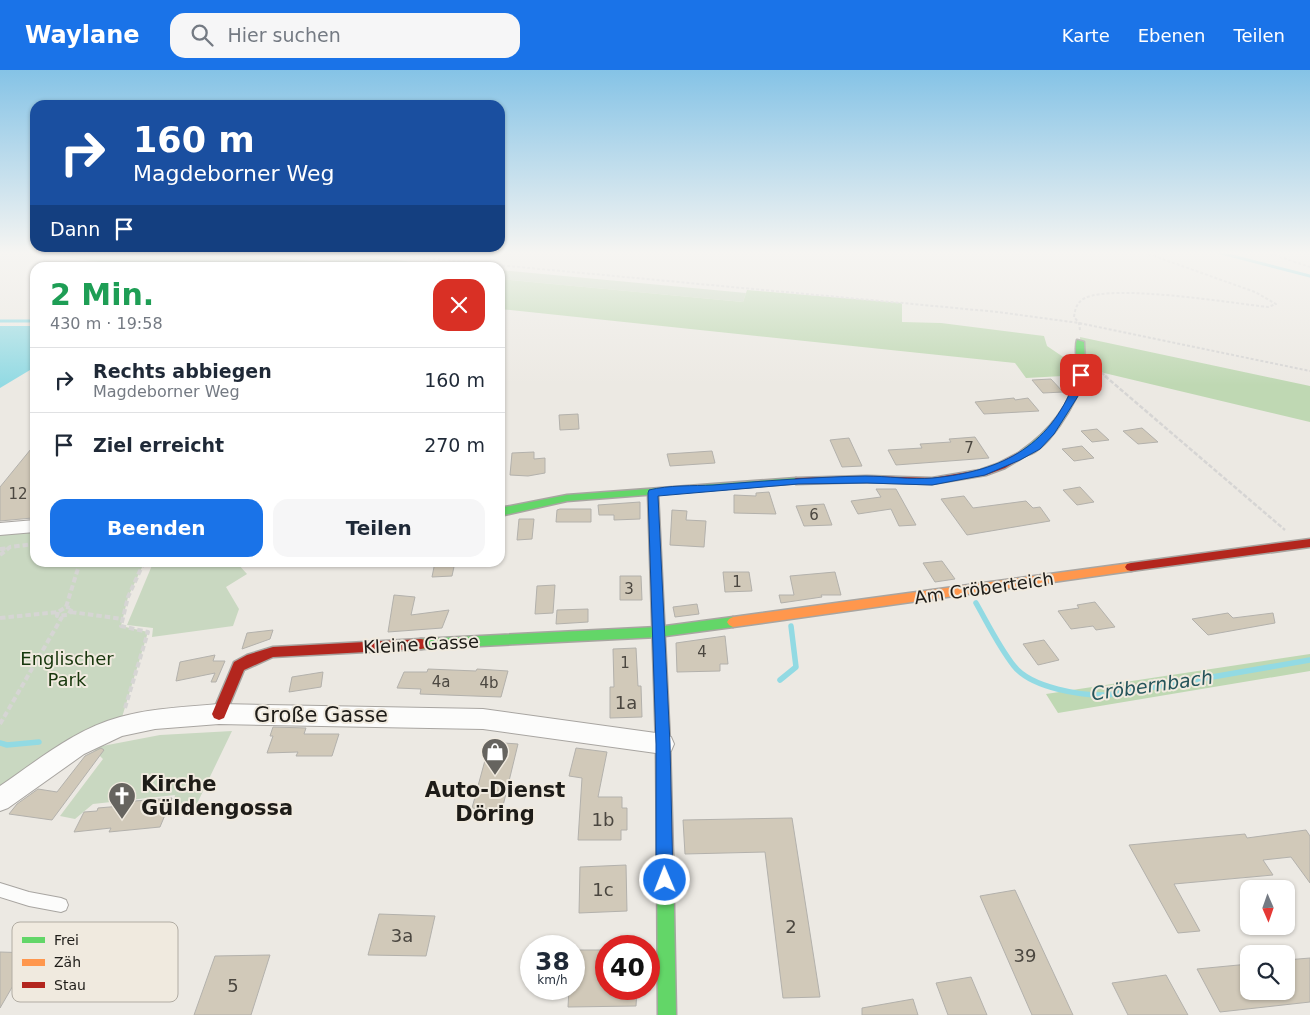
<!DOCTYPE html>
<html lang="de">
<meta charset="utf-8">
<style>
:root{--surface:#fff;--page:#f6f6f7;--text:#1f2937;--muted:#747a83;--line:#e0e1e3;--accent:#1a73e8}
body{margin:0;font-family:"DejaVu Sans",sans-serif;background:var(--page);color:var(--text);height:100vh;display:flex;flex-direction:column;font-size:19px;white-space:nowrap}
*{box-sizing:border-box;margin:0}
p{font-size:16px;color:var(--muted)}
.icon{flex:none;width:28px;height:28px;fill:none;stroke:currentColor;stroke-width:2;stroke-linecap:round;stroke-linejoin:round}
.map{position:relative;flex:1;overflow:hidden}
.panel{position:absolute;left:30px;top:192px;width:475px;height:305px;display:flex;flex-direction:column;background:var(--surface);border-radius:15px;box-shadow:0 1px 4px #0004}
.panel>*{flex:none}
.hud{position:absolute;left:30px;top:30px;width:475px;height:152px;border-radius:15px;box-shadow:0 1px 4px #0004;background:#1a4fa0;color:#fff;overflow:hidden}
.needle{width:32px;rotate:178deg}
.buttons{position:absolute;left:1240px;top:810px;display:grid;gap:10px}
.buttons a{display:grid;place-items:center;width:55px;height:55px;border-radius:10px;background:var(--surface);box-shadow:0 1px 4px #0004;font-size:25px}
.speed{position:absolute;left:520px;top:865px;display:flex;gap:10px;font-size:25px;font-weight:700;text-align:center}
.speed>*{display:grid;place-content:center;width:65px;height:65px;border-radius:50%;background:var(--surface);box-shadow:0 1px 4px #0004;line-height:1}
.speed small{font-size:12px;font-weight:400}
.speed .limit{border:8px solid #d22;background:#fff;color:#111}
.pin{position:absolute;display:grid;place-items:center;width:42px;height:42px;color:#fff;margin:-21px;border-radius:10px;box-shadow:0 2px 8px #0006}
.me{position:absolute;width:55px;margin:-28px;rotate:359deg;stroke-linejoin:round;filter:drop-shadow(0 0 4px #0008)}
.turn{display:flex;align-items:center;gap:18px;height:105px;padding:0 20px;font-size:22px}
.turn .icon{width:65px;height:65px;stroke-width:2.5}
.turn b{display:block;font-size:35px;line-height:42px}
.then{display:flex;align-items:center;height:48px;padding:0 20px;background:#0003;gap:10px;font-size:19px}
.round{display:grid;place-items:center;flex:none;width:52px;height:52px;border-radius:15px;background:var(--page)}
.head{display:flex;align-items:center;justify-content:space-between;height:85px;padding:0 20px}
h1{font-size:30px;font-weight:700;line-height:38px;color:#1e9e55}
.primary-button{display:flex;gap:10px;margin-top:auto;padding:10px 20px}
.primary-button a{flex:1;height:58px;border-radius:15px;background:var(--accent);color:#fff;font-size:20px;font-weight:700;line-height:58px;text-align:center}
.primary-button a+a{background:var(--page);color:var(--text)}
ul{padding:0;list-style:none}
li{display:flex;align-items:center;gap:15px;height:65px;padding:0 20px;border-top:1px solid var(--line)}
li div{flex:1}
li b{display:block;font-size:19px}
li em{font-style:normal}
header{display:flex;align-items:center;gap:30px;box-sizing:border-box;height:70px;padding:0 25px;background:var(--accent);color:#fff}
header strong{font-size:24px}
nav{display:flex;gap:28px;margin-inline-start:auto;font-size:18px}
.search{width:350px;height:45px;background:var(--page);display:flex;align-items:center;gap:12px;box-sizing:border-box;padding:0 18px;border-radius:15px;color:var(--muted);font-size:19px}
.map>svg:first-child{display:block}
.green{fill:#c9d8c1}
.forest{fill:#bfd8b3}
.water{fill:#92dae3}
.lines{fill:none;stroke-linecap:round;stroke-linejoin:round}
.stream-far1{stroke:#92dae3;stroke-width:3}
.stream{stroke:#92dae3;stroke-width:5.5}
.building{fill:#d1c9b9;stroke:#b3b1ac}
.lane-casing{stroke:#a8a5a1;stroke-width:2}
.street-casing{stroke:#a8a5a1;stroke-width:2}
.fast-casing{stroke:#a8a5a1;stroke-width:3}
.slow-casing{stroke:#a8a5a1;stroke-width:3}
.jam-casing{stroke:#a8a5a1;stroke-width:3}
.path-far2{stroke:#d6d5d4;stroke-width:2;stroke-dasharray:3 2;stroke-linecap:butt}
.path-far1{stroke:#d6d5d4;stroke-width:2.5;stroke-dasharray:4.5 2;stroke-linecap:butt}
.path{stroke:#d6d5d4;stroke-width:4;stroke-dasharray:5.5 3;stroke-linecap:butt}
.lane{fill:#fcfcfb;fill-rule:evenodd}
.street{fill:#fcfcfb;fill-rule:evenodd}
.fast{fill:#63d668;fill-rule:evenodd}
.slow{fill:#ff974d;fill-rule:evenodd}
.jam{fill:#b3261e;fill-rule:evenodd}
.route{fill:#1a73e8;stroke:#114b97}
.labels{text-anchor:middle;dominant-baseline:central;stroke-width:4;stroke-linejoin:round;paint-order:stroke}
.number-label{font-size:15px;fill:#4b4740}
.street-label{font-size:18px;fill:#1e1c18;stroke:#f0eadf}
.park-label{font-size:18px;fill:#18370d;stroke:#f0eadf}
.near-number-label{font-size:18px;fill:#4b4740}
.water-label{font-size:19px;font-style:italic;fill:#25545a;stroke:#f0eadf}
.near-street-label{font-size:21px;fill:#1e1c18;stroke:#f0eadf}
.near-poi-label{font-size:21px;font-weight:bold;fill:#1e1c18;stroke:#f0eadf;text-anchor:start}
.key{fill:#f0eadf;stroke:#b1aca3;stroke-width:1}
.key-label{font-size:14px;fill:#1e1c18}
</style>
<header>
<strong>Waylane</strong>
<div class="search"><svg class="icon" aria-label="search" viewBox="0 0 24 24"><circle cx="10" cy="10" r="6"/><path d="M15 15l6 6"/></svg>Hier suchen</div>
<nav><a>Karte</a><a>Ebenen</a><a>Teilen</a></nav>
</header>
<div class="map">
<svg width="1310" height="945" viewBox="0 0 1310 945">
<rect width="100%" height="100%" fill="#ece9e3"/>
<path class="green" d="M500,200L746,223L743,232L500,209Z
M35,456V492L144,493L128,527L121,556L148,562L119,657L0,730V459Z
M153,493H237L247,504L226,517L239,539L233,556L152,567L153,558L127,555Z
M232,661L193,742L171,745L175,725L93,734L75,749L60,746L103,689L92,678L160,665Z"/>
<path class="forest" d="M35,182H217L313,191L376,188L463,197L137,198Z
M500,209L743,232L747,220L902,233V252L941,253L1044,266L1047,276L1081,299V305L1026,308L1015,293L500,239Z
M1080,267L1310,316V352L1100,302L1081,284Z
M1310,584V601L1058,643L1046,624Z"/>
<path class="water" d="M0,256H35V297L0,318Z"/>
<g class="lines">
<path class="stream-far1" d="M1217,182L1310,206
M0,251H35"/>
<path class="stream" d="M976,533C988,554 999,577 1014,596C1031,618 1082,626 1108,625L1310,590
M780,610L796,597L791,556
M0,673L7,675L39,672"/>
</g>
<path class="building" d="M1051,309L1063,322L1043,323L1032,310Z
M1014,328L1015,330L1028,328L1039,341L984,344L975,332Z
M578,344L579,359L560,360L559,345Z
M1142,358L1158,372L1138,374L1123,361Z
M1097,359L1109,370L1092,372L1081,361Z
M975,367L989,388L896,395L888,380L922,378L920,374L951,372L949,369Z
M849,368L862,396L842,397L830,370Z
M35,374V443L32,448L0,451V417Z
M1082,376L1094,388L1074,391L1062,379Z
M712,381L715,393L670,396L667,384Z
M534,382V389L545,388V403L528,406L510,405L512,383Z
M1080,417L1094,432L1077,435L1063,420Z
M876,419H896L916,455L899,456L891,439L858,444L851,431L881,427Z
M769,422L776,444L734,443V425L756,426V423Z
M964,426L973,438L1026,431L1033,438L1040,437L1050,451L967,465L941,429Z
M640,432V449L614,450V445H599L598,435Z
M824,434L832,455L804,456L796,436Z
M560,439H591V452H556L557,440Z
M672,440L687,441L686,450L706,451L704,477L670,475Z
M519,449H534L532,469L517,470Z
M942,491L955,509L935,512L923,493Z
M435,492H455L452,506L432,507Z
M723,502H749L752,521L725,522Z
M835,502L841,525H821L822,527L781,533L779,525H794L790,506Z
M620,506H641L642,530H620Z
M555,515L553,543L535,544L537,516Z
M394,525L415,527L411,545L449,540L442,558L388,562Z
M1095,532L1115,557L1096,560L1093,556L1071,559L1058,541L1079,538L1077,535Z
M697,534L699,544L675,547L673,537Z
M588,539V552L556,554L557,540Z
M1228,543L1233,548L1273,543L1275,553L1208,565L1192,549Z
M273,560L270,569L242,579L247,563Z
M725,566L728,594H720V601L677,602L676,573Z
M1044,570L1059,590L1038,595L1023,574Z
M636,578L638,616H641L642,647L610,648V617H614L613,579Z
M215,585L213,591H225L216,612H211L215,603L176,611L180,592Z
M428,599L476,601L477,599L508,601L501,627L420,624L421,619L397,618L404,602H427Z
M323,602L321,617L289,622L292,607Z
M273,657L306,658L304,664H339L332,686H296L298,682L267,683L273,666H270Z
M490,672L518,674L502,740L472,738Z
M101,678L104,680L52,750L9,744L17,734L38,719L57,722L85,686Z
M576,678L607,682L598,727H622V738H627V760H621V770H578L582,708L569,706Z
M172,728L160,757L109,762L111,758L74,762L84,742L97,741L98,738L121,736L122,732Z
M792,748L820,927L783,928L765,782L685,784L683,750Z
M1306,760L1310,766V813L1291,787L1263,790L1273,805L1174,814L1200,861L1178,863L1129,775L1245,764L1247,768Z
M626,795L627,841L579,843L580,797Z
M1015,820L1073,945H1032L980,826Z
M379,844L435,846L426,886L368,885Z
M574,880H606V919H637L636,936L568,937L569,919H574Z
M0,882L32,883L0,938Z
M270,885L251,945H194L215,886Z
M1310,888V932L1220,942L1197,899L1249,894V921H1286V890Z
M1166,905L1188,945H1128L1112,913Z
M971,907L987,945H948L936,913Z
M913,929L918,945H862V938Z"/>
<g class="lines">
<defs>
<path id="lane" d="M0,813L29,822L61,828L66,830L68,835L66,840L61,842L29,836L0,827Z"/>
<path id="street" d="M35,450V462L0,465V453Z
M219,634L483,639L663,664L671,667L674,674L671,681L663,684L483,659L219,654L155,659L122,666L84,684L8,738L0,741V716C37,691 75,659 120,647C152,638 186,637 219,634Z"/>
<path id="fast" d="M1077,270L1084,272C1084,284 1087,296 1084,307C1080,327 1044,390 1021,385L1019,383L1021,381C1047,363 1073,334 1077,301C1078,291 1074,279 1077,270Z
M796,408L801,411L800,413L567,431L500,446V438L567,425Z
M733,547L737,549L739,552L737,555L733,557L658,567L421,579L416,578L415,574L416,570L421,569L658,557Z
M665,778L671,780L673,786L676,945H658L657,786L659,780Z"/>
<path id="slow" d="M653,420L658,423L670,674L673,786L671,792L665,794L659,792L657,786L656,674L648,423Z
M1131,493L1135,494L1137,497L1135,500L1131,501L733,557L729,555L727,552L729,549L733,547Z"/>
<path id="jam" d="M1024,380L1029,383L1027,385L1005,398L986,405L932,414L867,412L796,414L791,411L796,408L867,406L932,408L980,400L997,394Z
M1310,469V477L1131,501L1127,500L1125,497L1127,494L1131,493Z
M421,569L426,570L427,574L426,578L421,579L273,587L244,600L224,648L219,650L214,648L212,644L234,592L247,585L273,577Z"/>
</defs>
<use href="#lane" class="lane-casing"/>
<use href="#street" class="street-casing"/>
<use href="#fast" class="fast-casing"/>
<use href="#slow" class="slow-casing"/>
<use href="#jam" class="jam-casing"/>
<path class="path-far2" d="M383,182L423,188L998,242L1079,253L1310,301
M1265,182L1310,197
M1080,260L1079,253L1074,247C1075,239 1077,232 1085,228C1115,214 1231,233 1268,237L1276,234L1255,222L1143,182
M1098,300L1107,307"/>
<path class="path-far1" d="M1105,306L1285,460"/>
<path class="path" d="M0,479L9,478
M0,485L10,477L35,474
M58,542L57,546L68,545L72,538L66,537
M71,542L123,549
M0,548L58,542L66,537L80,492
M125,638L148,562L121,556L128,527L144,492
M0,654L62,547"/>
<use href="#lane" class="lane"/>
<use href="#street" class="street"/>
<use href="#fast" class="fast"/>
<use href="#slow" class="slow"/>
<use href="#jam" class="jam"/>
</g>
<linearGradient id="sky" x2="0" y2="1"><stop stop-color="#85c3e6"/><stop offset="0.58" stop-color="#f6f5f2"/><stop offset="1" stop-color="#f6f5f2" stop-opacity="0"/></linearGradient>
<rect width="1310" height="315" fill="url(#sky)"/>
<path class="route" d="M1081,302L1086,305L1080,323L1054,364L1040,379L1020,390L985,405L932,415L867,413L798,414L658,426L670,674L673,810L671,816L665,818L659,816L656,810V674L648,423L649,420C669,415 693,416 713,415C764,411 814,407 865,406C887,406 911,410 933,408C1004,401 1053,375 1077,305Z"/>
<defs>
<symbol id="shop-pin" viewBox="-11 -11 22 30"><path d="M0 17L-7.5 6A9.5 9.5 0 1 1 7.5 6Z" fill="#66645f" stroke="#f0eadf"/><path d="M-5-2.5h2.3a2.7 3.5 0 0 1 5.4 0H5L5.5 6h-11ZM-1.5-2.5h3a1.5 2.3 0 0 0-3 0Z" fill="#fff"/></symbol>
<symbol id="church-pin" viewBox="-11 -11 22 30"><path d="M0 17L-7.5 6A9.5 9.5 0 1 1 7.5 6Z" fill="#66645f" stroke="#f0eadf"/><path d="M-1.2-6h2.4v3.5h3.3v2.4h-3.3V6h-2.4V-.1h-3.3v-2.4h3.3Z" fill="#fff"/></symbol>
</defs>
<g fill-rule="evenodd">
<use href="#shop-pin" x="479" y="666" width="32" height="43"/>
<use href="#church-pin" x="106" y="710" width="32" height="43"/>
</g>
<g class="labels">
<g class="number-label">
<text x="969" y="378">7</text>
<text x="18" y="424">12</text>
<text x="814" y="445">6</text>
<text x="737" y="512">1</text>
<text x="629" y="519">3</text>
<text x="702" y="582">4</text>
<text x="625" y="593">1</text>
<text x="441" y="612">4a</text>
<text x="489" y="613">4b</text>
</g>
<g class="street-label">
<text transform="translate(984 518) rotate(-8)">Am Cröberteich</text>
<text transform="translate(421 574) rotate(-3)">Kleine Gasse</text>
</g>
<g class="park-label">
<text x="67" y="588">Englischer<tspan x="67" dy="21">Park</tspan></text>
</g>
<g class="near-number-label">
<text x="626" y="632">1a</text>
<text x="603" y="749">1b</text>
<text x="603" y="819">1c</text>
<text x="791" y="856">2</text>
<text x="402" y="865">3a</text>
<text x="1025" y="885">39</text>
<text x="233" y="915">5</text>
</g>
<g class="water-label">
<text transform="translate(1152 615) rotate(-8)">Cröbernbach</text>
</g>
<g class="near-street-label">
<text x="321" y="645">Große Gasse</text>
</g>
<g class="near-poi-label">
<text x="141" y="714">Kirche<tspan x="141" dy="24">Güldengossa</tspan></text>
<text x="495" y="720" text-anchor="middle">Auto-Dienst<tspan x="495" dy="24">Döring</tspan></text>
</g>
</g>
<rect x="12" y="852" width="166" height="80" rx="8" class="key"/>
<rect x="22" y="867" width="23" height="6" fill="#63d668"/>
<rect x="22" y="889" width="23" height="7" fill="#ff974d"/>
<rect x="22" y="912" width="23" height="6" fill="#b3261e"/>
<g class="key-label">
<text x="54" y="875">Frei</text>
<text x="54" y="897">Zäh</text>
<text x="54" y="920">Stau</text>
</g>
</svg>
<div class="buttons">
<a><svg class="needle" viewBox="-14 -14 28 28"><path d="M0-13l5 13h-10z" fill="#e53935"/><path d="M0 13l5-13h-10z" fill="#747a83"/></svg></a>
<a><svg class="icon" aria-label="search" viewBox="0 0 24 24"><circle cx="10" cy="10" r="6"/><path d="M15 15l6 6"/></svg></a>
</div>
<div class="speed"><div>38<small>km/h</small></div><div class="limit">40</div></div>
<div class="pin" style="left:1081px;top:305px;background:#d93025"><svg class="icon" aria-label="arrive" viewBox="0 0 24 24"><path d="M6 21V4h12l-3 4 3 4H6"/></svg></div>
<svg class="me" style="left:665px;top:810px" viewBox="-20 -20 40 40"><circle r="17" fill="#1a73e8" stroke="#fff" stroke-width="3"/><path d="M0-11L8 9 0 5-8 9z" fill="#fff"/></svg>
<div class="hud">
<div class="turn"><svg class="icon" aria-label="right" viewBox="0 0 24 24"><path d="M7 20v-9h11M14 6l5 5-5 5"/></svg><div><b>160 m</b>Magdeborner Weg</div></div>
<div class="then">Dann<svg class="icon" aria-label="arrive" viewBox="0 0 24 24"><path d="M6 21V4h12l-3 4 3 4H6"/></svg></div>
</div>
<section class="panel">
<div class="head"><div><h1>2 Min.</h1><p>430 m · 19:58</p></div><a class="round" style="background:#d93025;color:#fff"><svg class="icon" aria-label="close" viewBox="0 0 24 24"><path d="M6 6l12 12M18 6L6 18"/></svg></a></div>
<ul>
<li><svg class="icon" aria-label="right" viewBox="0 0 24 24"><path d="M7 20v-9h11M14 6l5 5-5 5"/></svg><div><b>Rechts abbiegen</b><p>Magdeborner Weg</p></div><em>160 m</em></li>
<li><svg class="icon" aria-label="arrive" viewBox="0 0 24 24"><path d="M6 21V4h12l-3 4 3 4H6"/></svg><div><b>Ziel erreicht</b></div><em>270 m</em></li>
</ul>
<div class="primary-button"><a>Beenden</a><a>Teilen</a></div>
</section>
</div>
